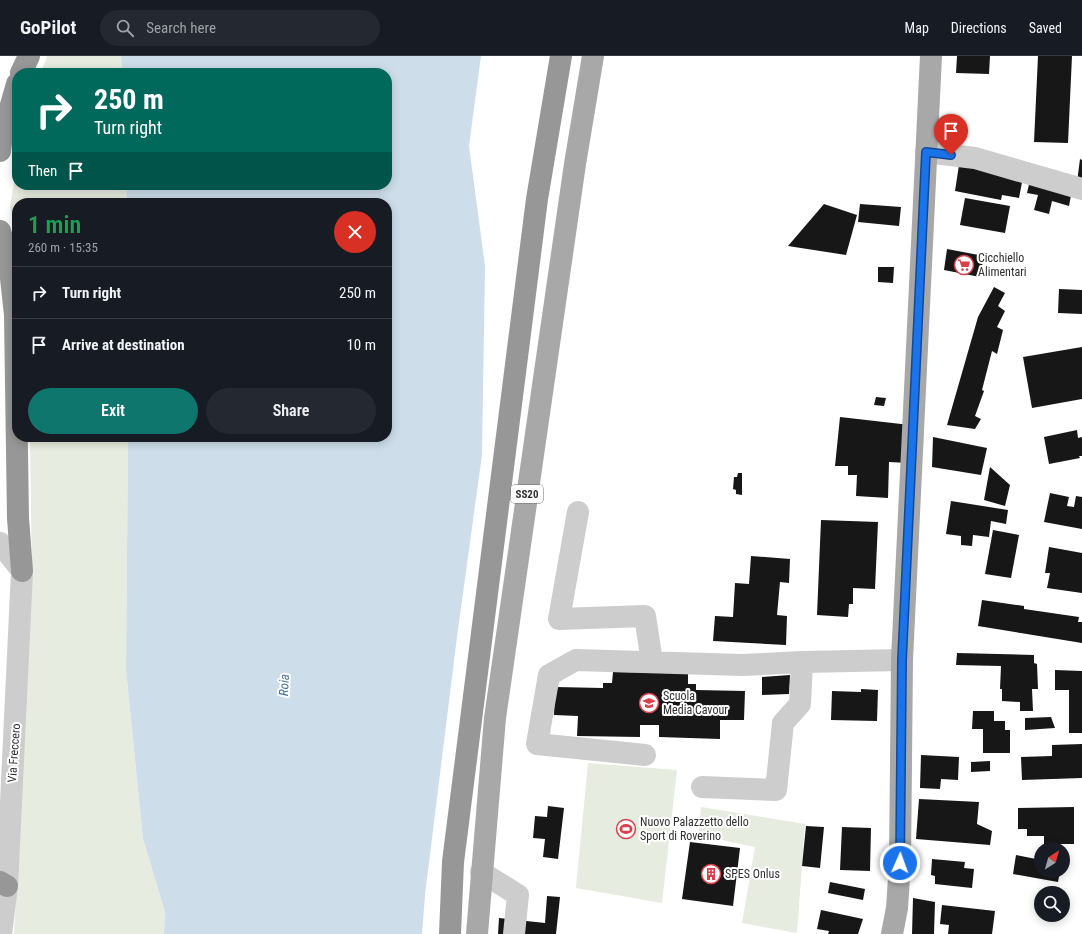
<!DOCTYPE html>
<meta charset="utf-8">
<style>
:root{--surface:#171b24;--page:#242831;--text:#f1f3f6;--muted:#9ea1a6;--line:#363941;--accent:#0f766e}
body{margin:0;font-family:"Roboto Condensed",sans-serif;background:var(--page);color:var(--text);height:100vh;display:flex;flex-direction:column;font-size:15px;white-space:nowrap}
*{box-sizing:border-box;margin:0}
p{font-size:13px;color:var(--muted)}
.icon{flex:none;width:22px;height:22px;fill:none;stroke:currentColor;stroke-width:2;stroke-linecap:round;stroke-linejoin:round}
.map{position:relative;flex:1;overflow:hidden}
.drawer{position:absolute;left:12px;top:142px;width:380px;height:244px;display:flex;flex-direction:column;background:var(--surface);border-radius:16px;box-shadow:0 2px 10px #0003}
.drawer>*{flex:none}
.guide{position:absolute;left:12px;top:12px;width:380px;height:122px;border-radius:16px;box-shadow:0 2px 10px #0003;background:#00695c;color:#fff;overflow:hidden}
.needle{width:26px;rotate:37deg}
.buttons{position:absolute;left:1034px;top:786px;display:grid;gap:8px}
.buttons a{display:grid;place-items:center;width:36px;height:36px;border-radius:50%;background:var(--surface);box-shadow:0 2px 10px #0003;font-size:20px}
.pin{position:absolute;display:grid;place-items:center;width:34px;height:34px;color:#fff;margin:-41px -17px;border-radius:50% 50% 50% 0;rotate:-45deg;box-shadow:0 0 4px #0007}
.pin .icon{rotate:45deg}
.me{position:absolute;width:44px;margin:-22px;rotate:2deg;stroke-linejoin:round;filter:drop-shadow(0 0 3px #0008)}
.turn{display:flex;align-items:center;gap:14px;height:84px;padding:0 16px;font-size:18px}
.turn .icon{width:52px;height:52px;stroke-width:2.5}
.turn b{display:block;font-size:28px;line-height:34px}
.then{display:flex;align-items:center;height:38px;padding:0 16px;background:#0003;gap:8px;font-size:15px}
.round{display:grid;place-items:center;flex:none;width:42px;height:42px;border-radius:21px;background:var(--page)}
.headline{display:flex;align-items:center;justify-content:space-between;height:68px;padding:0 16px}
h1{font-size:24px;font-weight:600;line-height:30px;color:#1e9e55}
.action{display:flex;gap:8px;margin-top:auto;padding:8px 16px}
.action a{flex:1;height:46px;border-radius:24px;background:var(--accent);color:#fff;font-size:16px;font-weight:600;line-height:46px;text-align:center}
.action a+a{background:var(--page);color:var(--text)}
ul{padding:0;list-style:none}
li{display:flex;align-items:center;gap:12px;height:52px;padding:0 16px;border-top:1px solid var(--line)}
li div{flex:1}
li b{display:block;font-size:15px}
li em{font-style:normal}
header{display:flex;align-items:center;gap:24px;box-sizing:border-box;height:56px;padding:0 20px;background:var(--surface);border-bottom:1px solid var(--line)}
header strong{font-size:19px}
nav{display:flex;gap:22px;margin-inline-start:auto;font-size:14px}
.search{width:280px;height:36px;background:var(--page);display:flex;align-items:center;gap:10px;box-sizing:border-box;padding:0 14px;border-radius:22px;color:var(--muted);font-size:15px}
.map>svg:first-child{display:block}
.green{fill:#e6ecdf}
.water{fill:#cddeea}
.building{fill:#171717}
.lines{fill:none;stroke-linecap:round;stroke-linejoin:round}
.minor{stroke:#cdcdcd;stroke-width:22}
.major{stroke:#a8a8a8;stroke-width:22}
.highway{stroke:#979797;stroke-width:22}
.route-casing{stroke:#114b97;stroke-width:10}
.route{stroke:#1a73e8;stroke-width:7}
.labels{text-anchor:middle;dominant-baseline:central;stroke-width:4;stroke-linejoin:round;paint-order:stroke}
.shield{fill:#fff;stroke:#6e6e6e;stroke-width:1}
.shield-label{font-size:11px;font-weight:bold;fill:#303030}
.poi-label{font-size:12px;fill:#303030;stroke:#fff;text-anchor:start}
.street-label{font-size:12px;fill:#303030;stroke:#fff}
.water-label{font-size:13px;font-style:italic;fill:#44708c;stroke:#fff}
</style>
<header>
<strong>GoPilot</strong>
<div class="search"><svg class="icon" aria-label="search" viewBox="0 0 24 24"><circle cx="10" cy="10" r="6"/><path d="M15 15l6 6"/></svg>Search here</div>
<nav><a>Map</a><a>Directions</a><a>Saved</a></nav>
</header>
<div class="map">
<svg width="1082" height="878" viewBox="0 0 1082 878">
<rect width="100%" height="100%" fill="#fff"/>
<path class="green" d="M47,0H121L122,17H41Z
M17,108V129H126L127,147H17V180L10,151Z
M30,381H128L126,614L143,783L165,856L164,878H14L32,521Z
M588,707L677,714L662,847L576,832Z
M701,751L805,768L797,877L742,867L755,791L698,779Z"/>
<path class="water" d="M121,0H481L469,90L485,210L482,399L457,581L425,839L422,878H164L165,856L143,783L126,614L128,381H387V147H127L126,129H387V17H122Z"/>
<path class="building" d="M957,0H990L989,18L956,17Z
M1038,0H1072L1068,87L1034,86Z
M1080,103L1082,104V127L1077,126Z
M959,109L1023,121L1019,142L1002,139L1001,144L955,135Z
M1030,124L1072,134L1069,150L1052,145L1049,158L1034,154L1038,139L1027,137Z
M965,142L1010,150L1005,177L960,169Z
M824,148L857,159L846,199L788,190Z
M860,148L901,151L899,170L858,166Z
M947,193L984,200L980,221L944,214Z
M878,211H894L893,227L878,226Z
M994,231L1005,237L998,250L1005,255L997,271L1003,274L997,298L992,295L982,334L984,335L975,360L981,363L975,373L947,369L978,261Z
M1059,233L1082,234V258L1058,257Z
M1082,291V343L1032,352L1023,301Z
M876,341L886,342L884,350L874,349Z
M840,361L910,369L908,407L889,406L888,442L856,440L857,419H848V410H835Z
M1077,374L1078,382L1082,381V400H1079L1080,402L1049,408L1044,381Z
M933,381L987,392L981,419L932,411Z
M990,411L1010,429L1005,450L984,444Z
M738,417H742V439L736,438V434L733,433L734,421H737Z
M1050,437L1069,441L1067,450L1074,451L1076,440L1082,441V473L1044,466Z
M951,445L1008,454L1006,468L991,465L989,481L973,479L972,490L961,489V480L946,478Z
M821,464L878,466L875,533L853,532V548H849L848,561L817,559Z
M993,474L1019,479L1011,522L985,518Z
M1049,491L1082,497V537L1047,532L1050,517H1045Z
M751,500L790,503L789,527L780,526L777,559L787,560L786,589L713,585L715,560L733,561L735,527L749,528Z
M982,544L1024,550V553L1079,561L1078,566H1082V587L978,570Z
M957,597L1034,599V607L1037,608L1038,633H1032L1033,655H1020V646L1002,645V633H1000L1001,610L956,609Z
M1055,614L1082,615V677H1069V634H1055Z
M613,616L688,617V628H696V634L745,635L744,664H720V683L659,681V669H640V681L577,680L578,660L554,659L555,631L603,632V627H612Z
M790,619L789,638L762,639V621Z
M861,633L878,634L877,665L831,664L832,635L861,636Z
M973,655H994V665H1005V674H1010V697H983V673H972Z
M1051,661L1055,672L1025,674V662Z
M1082,688V722L1022,724L1021,701L1052,700V689Z
M921,699L959,701L958,724L941,723L940,733L920,732Z
M990,705V715L971,716V706Z
M919,743L979,746L977,768L992,775L990,789L916,783Z
M548,750L564,752L558,803L543,801L545,783L533,782L535,760L547,761Z
M1074,751V788H1044V780H1027V773H1018V752Z
M806,770L824,771L820,812L802,810Z
M842,771L871,772L870,815L840,814Z
M690,786L740,792L733,850L682,843Z
M1016,799L1041,804V815H1060L1058,826L1013,818Z
M932,803L965,806L964,812L974,813L972,832L935,828V820L931,819Z
M830,826L865,833L863,844L828,837Z
M547,840L560,841L556,878H498L499,862L545,867Z
M913,842L935,846L934,878H912Z
M942,849L995,855L992,878H948L949,869L940,868Z
M821,854L863,863L858,878H828L829,875L817,873Z"/>
<g class="lines">
<path class="minor" d="M926,96L975,102L1082,133
M578,456L559,563L645,560L652,606
M0,487L22,515L7,830L1,878
M645,699L537,688L549,619L576,604L742,609L802,606
M702,731L776,734L783,667L800,648L802,606L902,604
M481,816L518,839L514,878"/>
<path class="major" d="M477,878L495,662L575,108L593,0
M892,878L897,852L900,807L902,604L931,0"/>
<path class="highway" d="M21,17L29,0
M0,95L2,80L17,28
M0,175L9,204L15,259L18,462L22,515
M0,826L7,830
M450,878L453,806L537,143L561,0"/>
</g>
<g class="lines">
<defs>
<path id="route" d="M900,807L902,604L926,96L951,99"/>
</defs>
<use href="#route" class="route-casing"/>
<use href="#route" class="route"/>
</g>
<defs>
<symbol id="supermarket-ring" viewBox="-11 -11 22 22"><circle r="9.5" fill="#fff" stroke="#d8414c" stroke-width="1.5"/><path d="M-6-5.5h2.5l.6 2H6L4.5 2H-2.5L-4.4-4H-6ZM-1.5 3.2a1.3 1.3 0 1 0 .1 0ZM3 3.2a1.3 1.3 0 1 0 .1 0Z" fill="#d8414c"/></symbol>
<symbol id="school-ring" viewBox="-11 -11 22 22"><circle r="9.5" fill="#fff" stroke="#d8414c" stroke-width="1.5"/><path d="M0-5L7-2L0 1L-7-2ZM-4 1L0 2.5L4 1V4Q0 6-4 4Z" fill="#d8414c"/></symbol>
<symbol id="stadium-ring" viewBox="-11 -11 22 22"><circle r="9.5" fill="#fff" stroke="#d8414c" stroke-width="1.5"/><path d="M0-5a6.5 5 0 1 0 0 10a6.5 5 0 1 0 0-10ZM-3.5-1.8h7v3.6h-7Z" fill="#d8414c"/></symbol>
<symbol id="building-ring" viewBox="-11 -11 22 22"><circle r="9.5" fill="#fff" stroke="#d8414c" stroke-width="1.5"/><path d="M-4-6H4V6H1V3H-1V6H-4ZM-2.5-4.3h1.7v1.8h-1.7ZM.8-4.3h1.7v1.8H.8ZM-2.5-1h1.7V.8h-1.7ZM.8-1h1.7V.8H.8Z" fill="#d8414c"/></symbol>
</defs>
<g fill-rule="evenodd">
<use href="#supermarket-ring" x="953" y="198" width="22" height="22"/>
<use href="#school-ring" x="638" y="636" width="22" height="22"/>
<use href="#stadium-ring" x="615" y="762" width="22" height="22"/>
<use href="#building-ring" x="700" y="807" width="22" height="22"/>
</g>
<g class="labels">
<rect class="shield" x="511" y="429" width="32" height="18" rx="3"/>
<g class="shield-label">
<text x="527" y="438">SS20</text>
</g>
<g class="poi-label">
<text x="978" y="202">Cicchiello<tspan x="978" dy="14">Alimentari</tspan></text>
<text x="663" y="640">Scuola<tspan x="663" dy="14">Media Cavour</tspan></text>
<text x="640" y="766">Nuovo Palazzetto dello<tspan x="640" dy="14">Sport di Roverino</tspan></text>
<text x="725" y="818">SPES Onlus</text>
</g>
<g class="street-label">
<text transform="translate(14 697) rotate(-86)">Via Freccero</text>
</g>
<g class="water-label">
<text transform="translate(284 629) rotate(-88)">Roia</text>
</g>
</g>
</svg>
<div class="buttons">
<a><svg class="needle" viewBox="-14 -14 28 28"><path d="M0-13l5 13h-10z" fill="#e53935"/><path d="M0 13l5-13h-10z" fill="#9ea1a6"/></svg></a>
<a><svg class="icon" aria-label="search" viewBox="0 0 24 24"><circle cx="10" cy="10" r="6"/><path d="M15 15l6 6"/></svg></a>
</div>
<div class="pin" style="left:951px;top:99px;background:#d93025"><svg class="icon" aria-label="arrive" viewBox="0 0 24 24"><path d="M6 21V4h12l-3 4 3 4H6"/></svg></div>
<svg class="me" style="left:900px;top:807px" viewBox="-20 -20 40 40"><circle r="17" fill="#1a73e8" stroke="#fff" stroke-width="3"/><path d="M0-11L8 9 0 5-8 9z" fill="#fff"/></svg>
<div class="guide">
<div class="turn"><svg class="icon" aria-label="right" viewBox="0 0 24 24"><path d="M7 20v-9h11M14 6l5 5-5 5"/></svg><div><b>250 m</b>Turn right</div></div>
<div class="then">Then<svg class="icon" aria-label="arrive" viewBox="0 0 24 24"><path d="M6 21V4h12l-3 4 3 4H6"/></svg></div>
</div>
<section class="drawer">
<div class="headline"><div><h1>1 min</h1><p>260 m · 15:35</p></div><a class="round" style="background:#d93025;color:#fff"><svg class="icon" aria-label="close" viewBox="0 0 24 24"><path d="M6 6l12 12M18 6L6 18"/></svg></a></div>
<ul>
<li><svg class="icon" aria-label="right" viewBox="0 0 24 24"><path d="M7 20v-9h11M14 6l5 5-5 5"/></svg><div><b>Turn right</b></div><em>250 m</em></li>
<li><svg class="icon" aria-label="arrive" viewBox="0 0 24 24"><path d="M6 21V4h12l-3 4 3 4H6"/></svg><div><b>Arrive at destination</b></div><em>10 m</em></li>
</ul>
<div class="action"><a>Exit</a><a>Share</a></div>
</section>
</div>
